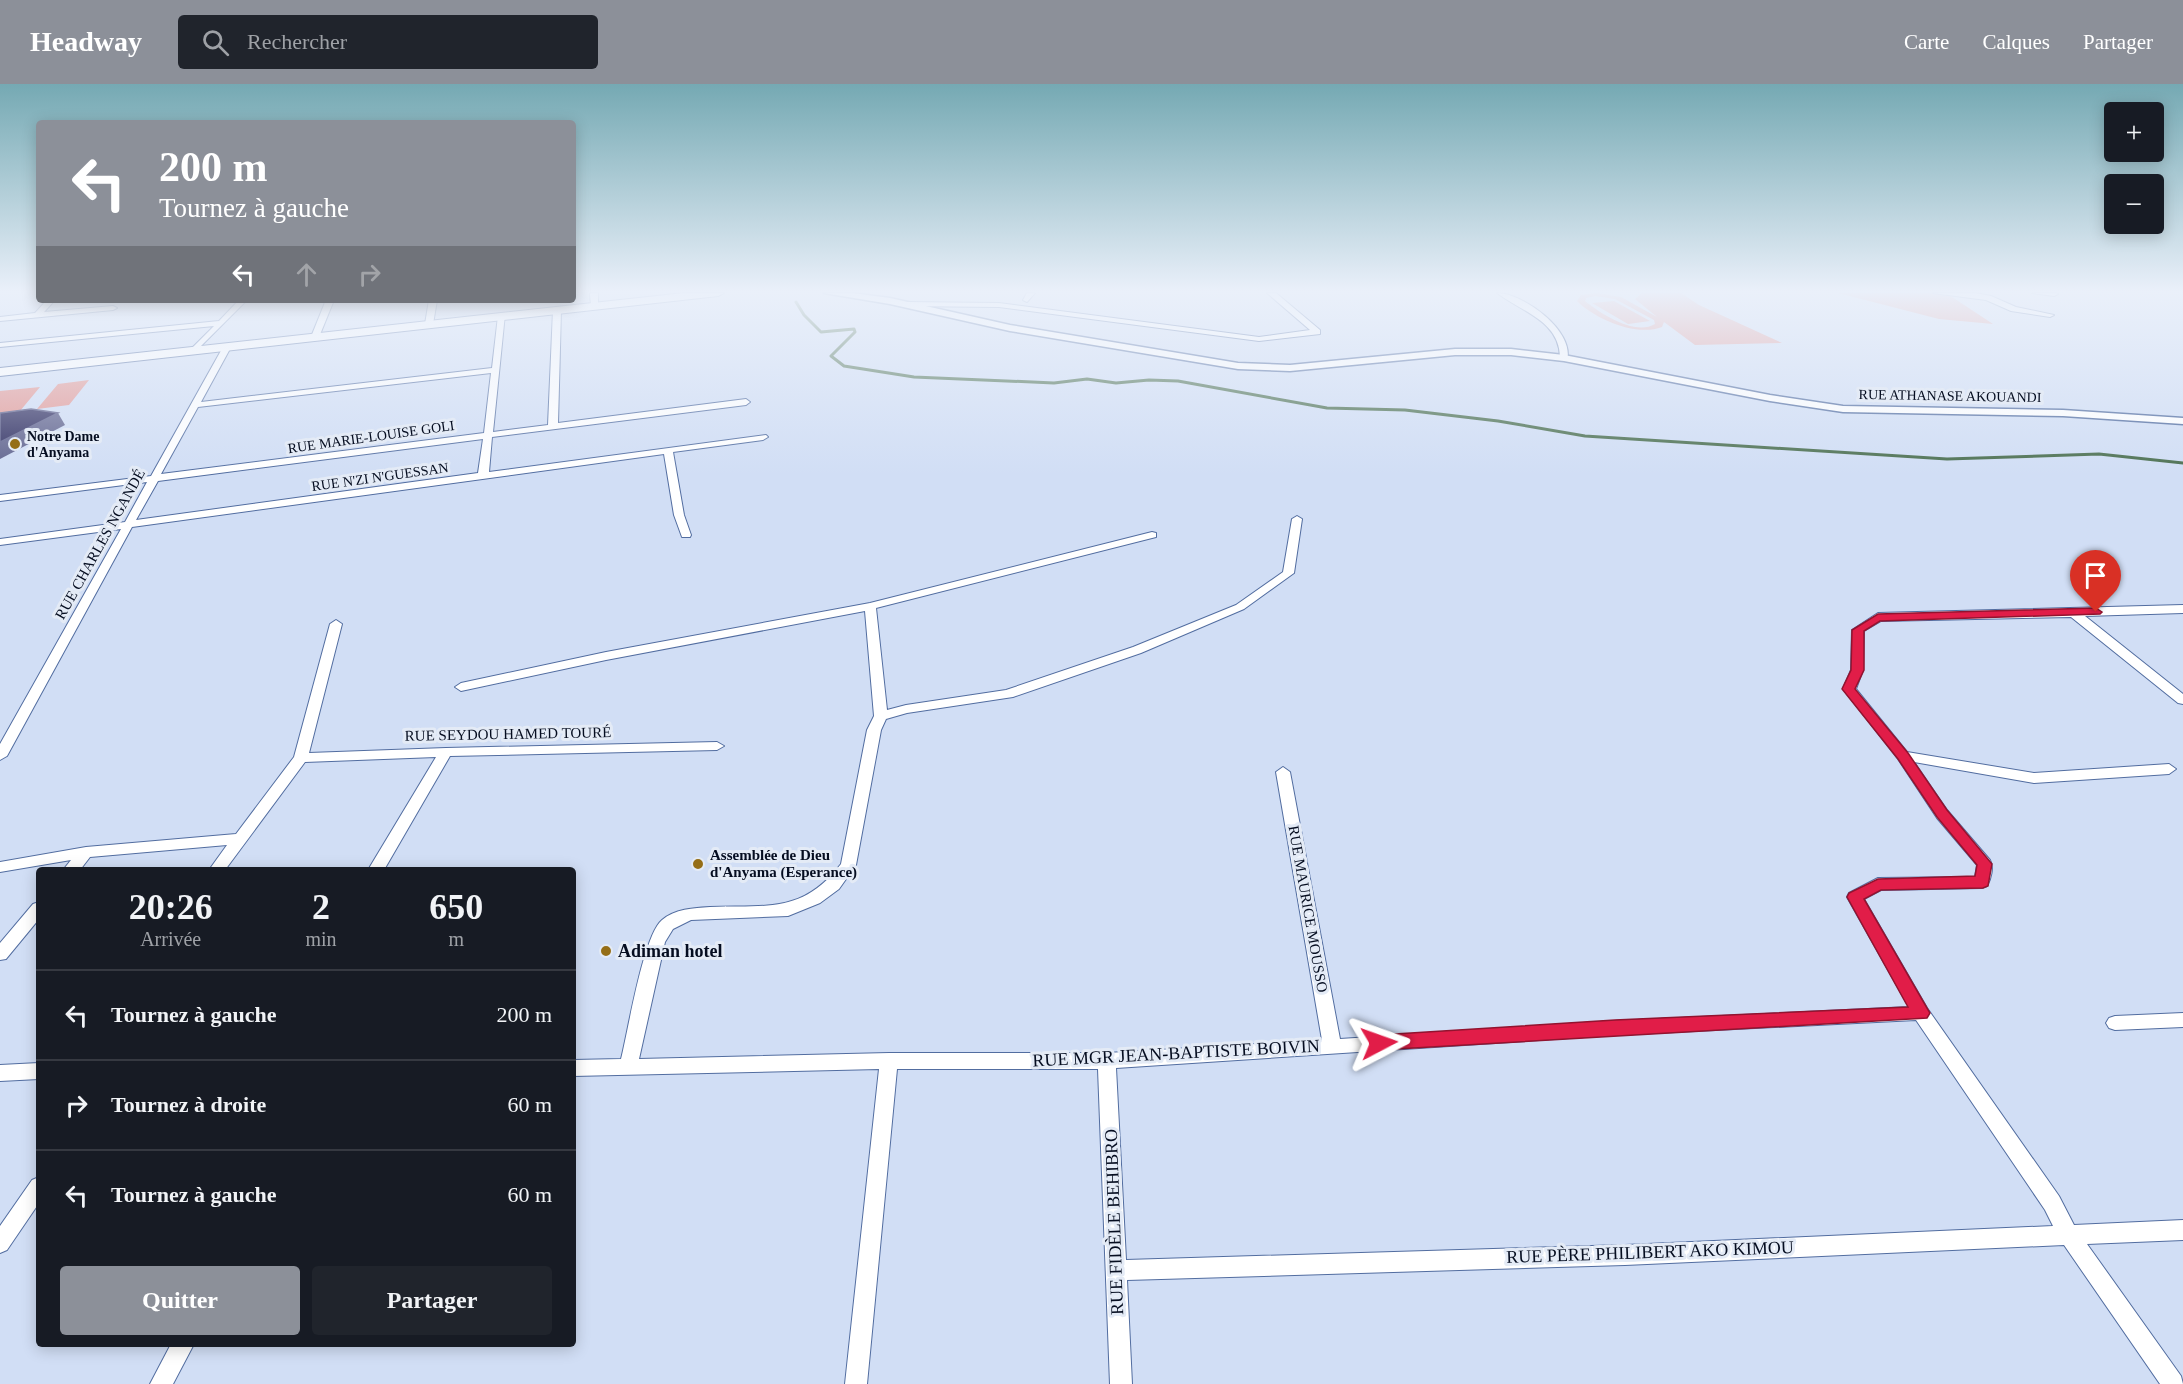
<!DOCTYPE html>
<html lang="fr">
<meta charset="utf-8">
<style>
:root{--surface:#171b24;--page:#20242c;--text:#f1f3f6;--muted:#9ea1a6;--line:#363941;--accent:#8c9099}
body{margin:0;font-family:"Times New Roman",serif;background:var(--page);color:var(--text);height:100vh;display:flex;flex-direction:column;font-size:22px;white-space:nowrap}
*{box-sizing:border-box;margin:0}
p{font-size:20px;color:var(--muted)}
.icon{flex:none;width:33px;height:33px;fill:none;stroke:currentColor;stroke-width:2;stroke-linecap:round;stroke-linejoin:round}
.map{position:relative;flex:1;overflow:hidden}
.panel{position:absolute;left:36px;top:783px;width:540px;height:480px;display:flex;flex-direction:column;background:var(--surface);border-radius:6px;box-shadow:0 3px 15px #0003}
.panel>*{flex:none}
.top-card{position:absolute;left:36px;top:36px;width:540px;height:183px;border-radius:6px;box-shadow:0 3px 15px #0003;background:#8c9099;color:#fff;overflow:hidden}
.buttons{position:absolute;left:2104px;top:18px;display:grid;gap:12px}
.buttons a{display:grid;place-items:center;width:60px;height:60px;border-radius:6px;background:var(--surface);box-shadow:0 3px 15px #0003;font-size:30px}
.pin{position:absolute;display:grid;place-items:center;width:51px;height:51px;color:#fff;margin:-62px -26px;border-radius:50% 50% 50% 0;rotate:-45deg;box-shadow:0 0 6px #0007}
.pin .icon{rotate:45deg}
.me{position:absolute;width:66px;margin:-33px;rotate:86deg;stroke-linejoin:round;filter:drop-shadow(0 0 4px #0008)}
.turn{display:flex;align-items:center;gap:21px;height:126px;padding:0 24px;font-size:27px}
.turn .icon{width:78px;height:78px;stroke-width:2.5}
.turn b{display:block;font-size:42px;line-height:51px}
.lanes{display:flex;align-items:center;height:57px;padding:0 24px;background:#0003;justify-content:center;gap:30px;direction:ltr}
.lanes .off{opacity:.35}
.eta{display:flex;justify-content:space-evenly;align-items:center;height:102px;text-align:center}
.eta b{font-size:36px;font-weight:700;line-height:42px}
.primary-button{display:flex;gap:12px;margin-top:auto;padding:12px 24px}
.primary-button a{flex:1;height:69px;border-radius:6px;background:var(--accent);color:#fff;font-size:24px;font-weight:700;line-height:69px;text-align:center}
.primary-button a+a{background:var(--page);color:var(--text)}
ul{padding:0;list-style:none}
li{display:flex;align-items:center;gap:18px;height:90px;padding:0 24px;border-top:2px solid var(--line)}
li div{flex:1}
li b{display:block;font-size:22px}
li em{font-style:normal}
header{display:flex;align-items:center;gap:36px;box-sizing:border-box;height:84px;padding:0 30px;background:var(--accent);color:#fff}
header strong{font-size:28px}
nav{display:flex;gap:33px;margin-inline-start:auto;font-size:21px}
.search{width:420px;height:54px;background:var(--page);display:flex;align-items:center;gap:15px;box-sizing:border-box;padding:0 21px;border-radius:6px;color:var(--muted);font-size:22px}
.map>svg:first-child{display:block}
.green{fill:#e39a97;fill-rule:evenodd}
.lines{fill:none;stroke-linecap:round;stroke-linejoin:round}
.stream{stroke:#4b6f50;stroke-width:3}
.minor-casing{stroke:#526da0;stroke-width:2}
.tertiary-casing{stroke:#526da0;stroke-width:3}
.primary-casing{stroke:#526da0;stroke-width:2}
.minor{fill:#fff;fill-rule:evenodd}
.tertiary{fill:#fff;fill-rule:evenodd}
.primary{fill:#fff;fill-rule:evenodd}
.shaded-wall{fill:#61648e}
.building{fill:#313062;stroke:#61648e;stroke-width:1.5}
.route{fill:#e11d48;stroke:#92132f;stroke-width:1.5}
.poi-dot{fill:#956e17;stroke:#e4ebf6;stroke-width:2}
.labels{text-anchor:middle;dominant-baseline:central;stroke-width:6;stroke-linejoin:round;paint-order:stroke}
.far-street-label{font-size:14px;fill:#050d20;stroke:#e4ebf6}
.far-poi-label{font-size:14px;font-weight:bold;fill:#050d20;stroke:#e4ebf6;text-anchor:start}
.street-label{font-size:15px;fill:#050d20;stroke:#e4ebf6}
.poi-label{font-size:15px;font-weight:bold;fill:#050d20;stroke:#e4ebf6;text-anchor:start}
.near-poi-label{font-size:18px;font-weight:bold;fill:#050d20;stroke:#e4ebf6;text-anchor:start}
.near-street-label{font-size:18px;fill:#050d20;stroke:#e4ebf6}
</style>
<header>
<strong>Headway</strong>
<div class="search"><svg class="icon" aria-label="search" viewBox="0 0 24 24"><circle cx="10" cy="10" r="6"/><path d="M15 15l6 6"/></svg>Rechercher</div>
<nav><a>Carte</a><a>Calques</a><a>Partager</a></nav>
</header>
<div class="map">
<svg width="2183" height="1300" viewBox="0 0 2183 1300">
<rect width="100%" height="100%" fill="#d1def5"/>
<path class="green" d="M1597,209L1621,213L1657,233L1635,215L1642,209H1681L1699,221L1782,259L1695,261L1664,238L1662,243C1636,253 1595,235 1577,217L1581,211ZM1595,212L1615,215L1654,236L1655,240C1635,252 1601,230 1585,217L1586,214Z
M1838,209H1946L1993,240L1939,235Z
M1614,217L1650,237L1628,240L1592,219Z
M89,296L69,321L37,325L58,300Z
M40,303L20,327L0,329V307Z"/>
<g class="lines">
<path class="stream" d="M796,218L804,231L821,248L854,245L855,248L831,272L844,282L914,293L1054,299L1087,295L1116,299L1149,296L1178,297L1327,324L1405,326L1498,337L1585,352L1947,375L2099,370L2183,379"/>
<defs>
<path id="minor" d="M590,209H598V224L591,222Z
M1027,209H1035L1027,218L1023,216Z
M1267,209H1276L1320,246V250L1259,257L999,223L905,222L901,220L905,218L999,219L1259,253L1310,246Z
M1497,209C1523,209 1575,247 1567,276L1560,274C1560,237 1522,228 1497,209Z
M1933,209H1975L1991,212L2016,223L2054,231L2050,233L2011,227L1986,216Z
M2032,209H2057L2058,210L2054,212Z
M47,216H55L44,228L113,222L117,224L113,226L0,237V233L35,229Z
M239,216H247L195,268L191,266L192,264L214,242L0,263V259L219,237Z
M326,216H334L319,253L312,255L311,253Z
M429,216H437L433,240L429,242L425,240Z
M557,224L561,226L558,339L746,315L750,318L746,321L492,353L489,388L766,351L768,353L763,356L673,368L684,431L691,451L690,453H682L674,431L664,370L132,443L7,672L0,676V660L121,445L0,461V455L125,438L147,398L0,417V411L151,392L223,263L227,261L231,263L201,318L492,284L498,232L505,230L493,348L548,341L553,226ZM491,289L484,349L161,390L198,323ZM483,355L478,389L136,436L158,397Z
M1297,432L1302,435L1294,489L1244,525L1141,569L1013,613L907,629L886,635L881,646L856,781L839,805L820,819L788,832L691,836L673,845L665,858L639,975L889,969H1107L1322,956L1276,688L1283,683L1290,688L1340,955L1615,937L1909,923L1847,813L1849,809L1878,794L1975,793L1977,781L1937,734L1898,675L1843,605L1851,586L1852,546L1878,529L2183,521V529L2085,532L2183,610V620L2178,619L2071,533L1881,537L1864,547L1863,586L1856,605L1907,668L2034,689L2169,680L2176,685L2169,690L2034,699L1914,678L1947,726L1990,776C1994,783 1991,795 1987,802L1982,804L1881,806L1864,815L1927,924L2059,1112L2074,1141L2183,1136V1156L2087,1160L2181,1292L2183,1300H2160L2064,1161L1625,1181L1127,1196L1132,1300H1110L1098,985H897L867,1300H845L879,985L573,992V976L621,975C628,948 643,852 662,836C675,825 693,824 710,823C767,821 802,830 841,780L867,646L874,632L865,527L606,576L461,607L455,603L461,599L606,568L870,519L1152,448L1156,449V453L876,524L887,626L906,621L1006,606L1133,563L1236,521L1283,488L1292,435ZM1916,936L2045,1126L2053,1142L1625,1161L1126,1176L1116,984L1615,951Z
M336,536L342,540L309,669L446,664L717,658L724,662L717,666L450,672L384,786H368L436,673L305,678L225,786H209L227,761L90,773L80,786H63L71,776L0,788V778L86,763L236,750L294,673L330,540Z
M39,818V835L6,875L0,876V859L33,820Z
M2183,929V943L2115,946L2109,944L2106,939L2109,934L2115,932Z
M39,979V995L0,997V981Z
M39,1093V1119L7,1166L0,1169V1142L32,1096Z
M171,1260H194L173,1300H150Z"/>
<path id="tertiary" d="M824,209H852L890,214L1010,241L1238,279L1290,281L1455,265H1511L1564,271L1770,311L1843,322L2063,326L2183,334V340L2063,332L1843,328L1770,317L1564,277L1511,271H1455L1290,287L1238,285L1010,247L890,220Z"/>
<path id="primary" d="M684,209H724L718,212L0,292V284Z"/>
</defs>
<use href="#minor" class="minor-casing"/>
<use href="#tertiary" class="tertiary-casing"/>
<use href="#primary" class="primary-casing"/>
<use href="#minor" class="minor"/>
<use href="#tertiary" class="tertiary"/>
<use href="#primary" class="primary"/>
</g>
<path class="shaded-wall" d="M58,329L65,341L0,375V358Z"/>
<path class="building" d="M31,325L58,329L0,358V329Z"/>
<linearGradient id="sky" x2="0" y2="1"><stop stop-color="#75a9b3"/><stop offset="0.53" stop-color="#eaf0fa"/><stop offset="1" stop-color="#eaf0fa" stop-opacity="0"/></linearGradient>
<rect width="2183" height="391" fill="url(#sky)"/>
<path class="route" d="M2096,524L2102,528L2100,530L1880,537L1864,547V586L1855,605L1908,669L1947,726L1992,780L1988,802L1983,804L1881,806L1864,815L1927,924L1930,929L1927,934L1379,966L1373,964L1370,959L1373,954L1379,951L1615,936L1908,923L1847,813L1849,809L1878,795L1975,792L1977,781L1937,733L1898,675L1842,605L1851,586L1852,546L1878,530Z"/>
<g class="poi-dot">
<circle cx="15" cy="360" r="6"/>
<circle cx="698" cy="780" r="6"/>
<circle cx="606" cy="867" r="6"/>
</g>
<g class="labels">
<g class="far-street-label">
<text transform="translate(1950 312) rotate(1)">RUE ATHANASE AKOUANDI</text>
<text transform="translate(371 353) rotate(-8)">RUE MARIE-LOUISE GOLI</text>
<text transform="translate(380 393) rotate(-8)">RUE N'ZI N'GUESSAN</text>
</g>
<g class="far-poi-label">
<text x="27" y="352">Notre Dame<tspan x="27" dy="16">d'Anyama</tspan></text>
</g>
<g class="street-label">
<text transform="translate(100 460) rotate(-61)">RUE CHARLES NGANDÉ</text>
<text transform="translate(508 650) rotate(-1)">RUE SEYDOU HAMED TOURÉ</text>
<text transform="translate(1308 825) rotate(80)">RUE MAURICE MOUSSO</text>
</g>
<g class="poi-label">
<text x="710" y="771">Assemblée de Dieu<tspan x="710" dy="17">d'Anyama (Esperance)</tspan></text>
</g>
<g class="near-poi-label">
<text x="618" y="867">Adiman hotel</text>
</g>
<g class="near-street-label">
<text transform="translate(1176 969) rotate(-3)">RUE MGR JEAN-BAPTISTE BOIVIN</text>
<text transform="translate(1114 1138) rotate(-92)">RUE FIDÈLE BEHIBRO</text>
<text transform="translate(1650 1168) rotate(-2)">RUE PÈRE PHILIBERT AKO KIMOU</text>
</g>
</g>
</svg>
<div class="buttons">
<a>+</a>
<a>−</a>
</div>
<div class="pin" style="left:2096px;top:528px;background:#d93025"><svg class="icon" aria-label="arrive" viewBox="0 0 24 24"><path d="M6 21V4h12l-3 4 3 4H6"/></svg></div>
<svg class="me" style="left:1379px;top:959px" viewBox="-20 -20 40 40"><path d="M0-17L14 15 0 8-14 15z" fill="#e11d48" stroke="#fff" stroke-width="4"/></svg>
<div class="top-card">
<div class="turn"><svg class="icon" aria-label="left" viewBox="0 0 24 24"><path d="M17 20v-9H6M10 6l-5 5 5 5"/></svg><div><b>200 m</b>Tournez à gauche</div></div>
<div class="lanes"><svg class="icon" aria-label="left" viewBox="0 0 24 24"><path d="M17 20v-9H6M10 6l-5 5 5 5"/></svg><svg class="icon off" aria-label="ahead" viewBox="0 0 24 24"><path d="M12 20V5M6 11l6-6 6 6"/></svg><svg class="icon off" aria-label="right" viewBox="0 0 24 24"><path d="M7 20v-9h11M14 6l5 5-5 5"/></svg></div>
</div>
<section class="panel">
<div class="eta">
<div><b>20:26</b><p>Arrivée</p></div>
<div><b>2</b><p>min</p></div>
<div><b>650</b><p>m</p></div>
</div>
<ul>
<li><svg class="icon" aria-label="left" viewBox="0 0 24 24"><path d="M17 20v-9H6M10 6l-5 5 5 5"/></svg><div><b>Tournez à gauche</b></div><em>200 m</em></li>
<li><svg class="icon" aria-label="right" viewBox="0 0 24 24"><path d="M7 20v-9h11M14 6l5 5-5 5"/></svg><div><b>Tournez à droite</b></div><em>60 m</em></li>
<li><svg class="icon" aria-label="left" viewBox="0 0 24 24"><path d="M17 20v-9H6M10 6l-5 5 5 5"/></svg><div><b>Tournez à gauche</b></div><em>60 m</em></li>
</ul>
<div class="primary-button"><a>Quitter</a><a>Partager</a></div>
</section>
</div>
